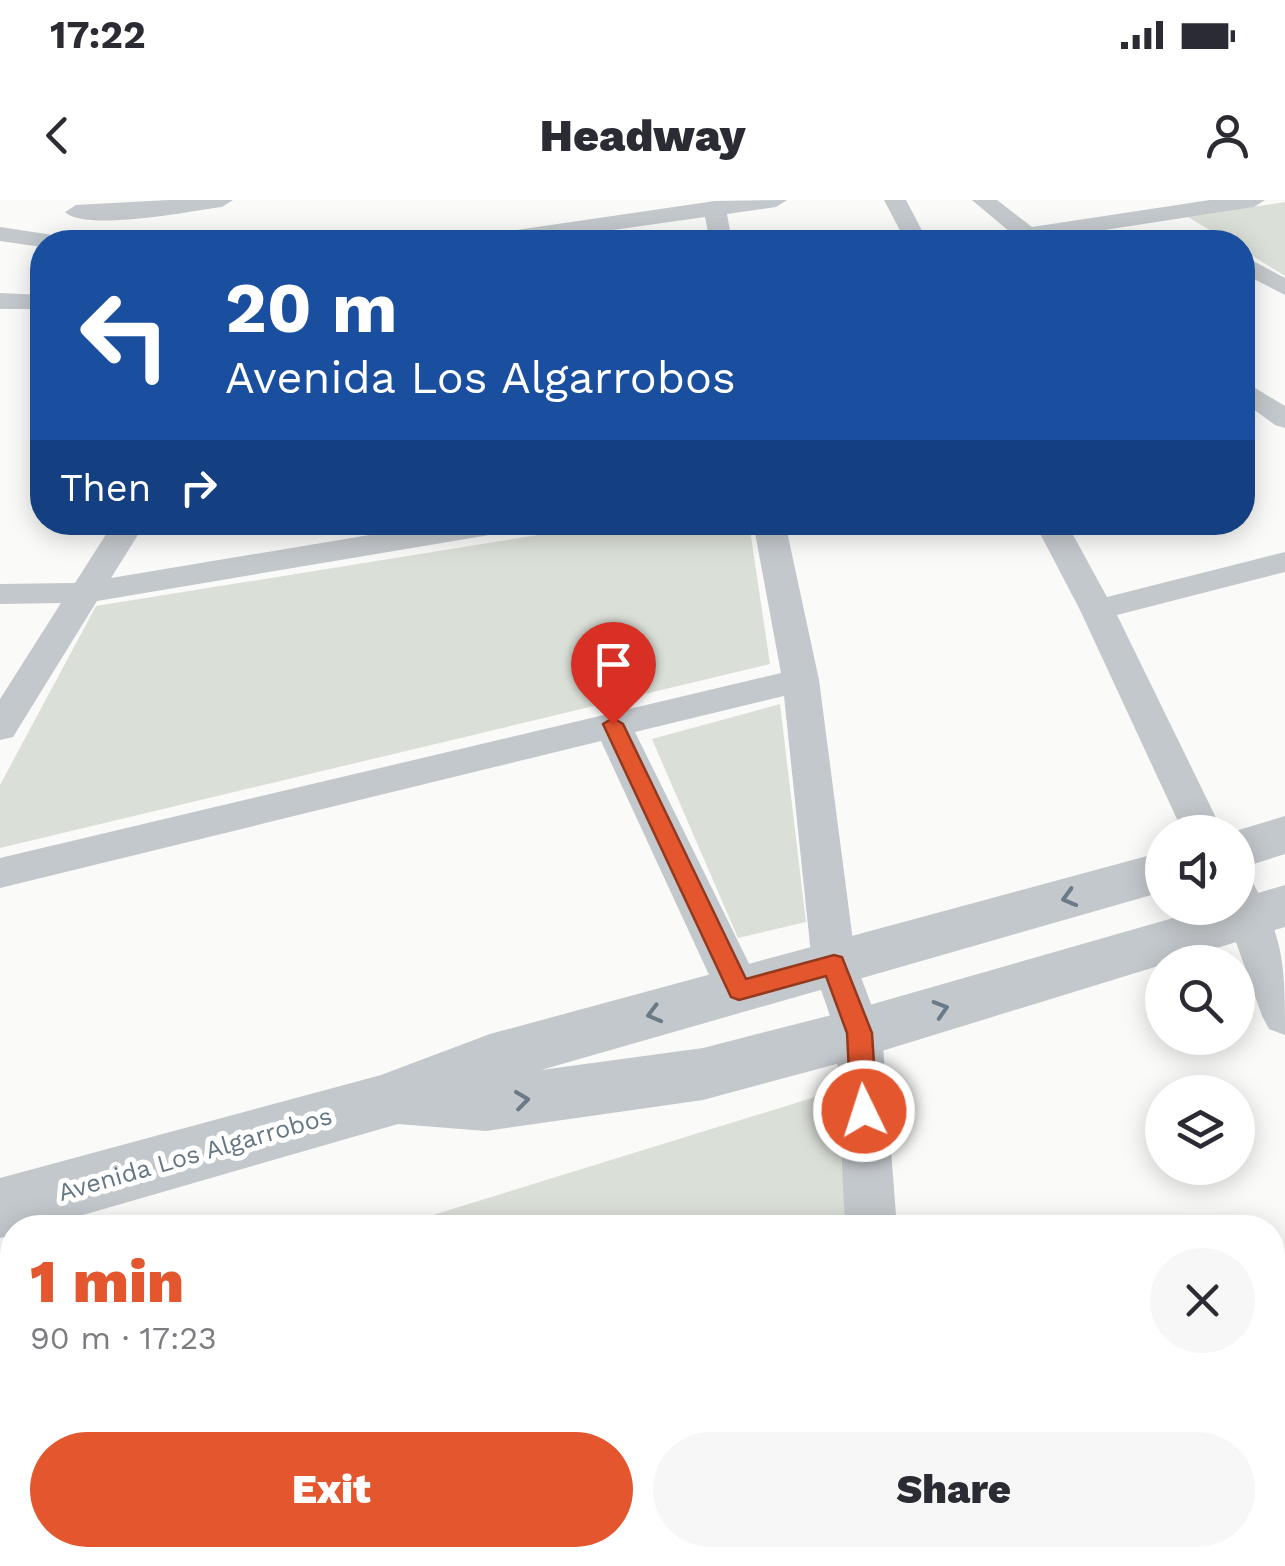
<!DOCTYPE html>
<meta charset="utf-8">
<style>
:root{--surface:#fff;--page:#f7f7f7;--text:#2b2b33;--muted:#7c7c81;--accent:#e4572e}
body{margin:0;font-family:"Work Sans",sans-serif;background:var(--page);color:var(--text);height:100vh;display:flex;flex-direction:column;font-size:38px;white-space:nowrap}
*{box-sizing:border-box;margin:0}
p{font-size:32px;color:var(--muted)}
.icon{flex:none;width:55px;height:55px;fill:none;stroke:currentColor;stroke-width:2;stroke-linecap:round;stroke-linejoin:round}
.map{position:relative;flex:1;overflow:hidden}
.sheet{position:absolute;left:0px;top:1015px;width:1285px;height:352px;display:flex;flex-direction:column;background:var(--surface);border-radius:40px 40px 0 0;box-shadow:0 5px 25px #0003}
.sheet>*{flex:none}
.guide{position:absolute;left:30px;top:30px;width:1225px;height:305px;border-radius:40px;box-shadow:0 5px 25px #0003;background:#1a4fa0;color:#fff;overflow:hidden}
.buttons{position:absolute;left:1145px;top:615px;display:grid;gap:20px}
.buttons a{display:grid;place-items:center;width:110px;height:110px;border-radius:50%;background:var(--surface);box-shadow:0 5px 25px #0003;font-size:50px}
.pin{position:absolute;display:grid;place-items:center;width:85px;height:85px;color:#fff;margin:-102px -42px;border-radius:50% 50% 50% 0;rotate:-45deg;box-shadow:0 0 10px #0007}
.pin .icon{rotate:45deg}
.me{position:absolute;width:110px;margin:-55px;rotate:356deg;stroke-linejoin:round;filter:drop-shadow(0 0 8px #0008)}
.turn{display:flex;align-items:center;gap:35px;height:210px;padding:0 30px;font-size:45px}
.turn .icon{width:130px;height:130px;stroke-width:2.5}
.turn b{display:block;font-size:70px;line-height:85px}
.then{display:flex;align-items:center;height:95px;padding:0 30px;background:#0003;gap:20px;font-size:38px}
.round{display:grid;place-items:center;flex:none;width:105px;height:105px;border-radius:52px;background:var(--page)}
.summary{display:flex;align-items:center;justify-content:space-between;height:170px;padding:0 30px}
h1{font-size:60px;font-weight:800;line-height:75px;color:var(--accent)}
.action{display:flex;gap:20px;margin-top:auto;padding:20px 30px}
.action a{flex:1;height:115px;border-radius:60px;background:var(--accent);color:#fff;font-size:40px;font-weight:800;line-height:115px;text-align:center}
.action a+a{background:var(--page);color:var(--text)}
.status{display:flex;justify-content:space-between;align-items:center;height:70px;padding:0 50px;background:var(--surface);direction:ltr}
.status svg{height:28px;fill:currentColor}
header{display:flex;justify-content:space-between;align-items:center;height:130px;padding:0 30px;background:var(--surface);font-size:45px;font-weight:800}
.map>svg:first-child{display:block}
.green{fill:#dadfd7}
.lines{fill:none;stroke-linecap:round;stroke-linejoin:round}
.minor{fill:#c3c8cc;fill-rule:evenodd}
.tertiary{fill:#c3c8cc;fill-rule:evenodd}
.oneway{stroke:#6a7a87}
.route{fill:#e4572e;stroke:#94391e;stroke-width:2.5}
.labels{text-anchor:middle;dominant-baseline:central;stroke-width:10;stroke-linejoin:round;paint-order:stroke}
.street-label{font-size:25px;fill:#657683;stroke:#fff}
</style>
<div class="status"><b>17:22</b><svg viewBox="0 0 49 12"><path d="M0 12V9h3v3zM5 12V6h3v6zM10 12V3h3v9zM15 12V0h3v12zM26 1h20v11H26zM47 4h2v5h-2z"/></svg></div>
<header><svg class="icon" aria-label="back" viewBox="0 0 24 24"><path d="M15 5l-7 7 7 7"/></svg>Headway<svg class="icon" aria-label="person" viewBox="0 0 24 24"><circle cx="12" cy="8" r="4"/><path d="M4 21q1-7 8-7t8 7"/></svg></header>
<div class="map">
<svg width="1285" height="1366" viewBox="0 0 1285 1366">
<rect width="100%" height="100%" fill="#fafaf8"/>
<path class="green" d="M1285,2V76L1243,50L1242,42H1230L1188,17Z
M613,323H749L770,464L0,648V585L96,406Z
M780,504L806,722L738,738L652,539Z
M841,889L845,1027H394Z
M12,1146V1310L0,1309V1150Z
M441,1355H855L856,1366H545Z"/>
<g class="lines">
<path class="minor" d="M169,0H233L222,7C191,11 85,32 65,12L76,5Z
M787,0L776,7L727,14L732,42H710L705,17L528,42H471L483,35L715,1Z
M884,0H906L928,42H906Z
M972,0H997L1032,27L1210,0H1265L1254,7L1046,39L1047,42H1022Z
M0,27L53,35L65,42H42V47L0,41Z
M1242,55L1285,78V95L1242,73Z
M0,93L42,95V109H0Z
M1242,180L1285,206V228L1275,225L1242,201Z
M114,322H146L111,378L447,322H523L518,329L507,332L97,401L13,537L0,540V499L61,403L0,404V384L75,383Z
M753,322H785L819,480L856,764L882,833L897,1028H845L836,833L812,764L784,496L635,532L762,790L755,803L739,808L723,803L716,790L601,541L0,688V658L781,473Z
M1034,322H1066L1107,397L1285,352V372L1117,415L1223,632H1183L1080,410Z
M1238,678L1253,683C1285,741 1285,769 1285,835L1269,829L1262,816L1224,708H1238Z
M0,1309L12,1310V1355H37L34,1363L0,1366Z
M103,1355H256L260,1366H107Z
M859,1355H921L922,1366H860Z"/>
<path class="tertiary" d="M1285,616V654L1238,669V632H1232Z
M1162,652V692L541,870L703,848L859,808L1208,708H1238V699L1285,685V727L859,858L703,900L486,931L398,924L38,1028H12V1035L0,1038V978L381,875L490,834Z"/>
</g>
<defs><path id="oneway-chevron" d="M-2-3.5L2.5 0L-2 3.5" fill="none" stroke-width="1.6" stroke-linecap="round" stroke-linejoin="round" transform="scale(2.5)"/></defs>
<g class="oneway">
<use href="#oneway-chevron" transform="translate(1069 698) rotate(164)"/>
<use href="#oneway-chevron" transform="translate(941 809) rotate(-17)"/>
<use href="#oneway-chevron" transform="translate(654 814) rotate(165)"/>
<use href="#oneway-chevron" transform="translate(522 900) rotate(-7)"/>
</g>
<path class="route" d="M613,518L623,524L746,779L834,755L842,757L872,833L877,911L873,919L864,922L855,919L851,911L847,833L826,776L739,800L731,797L603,524Z"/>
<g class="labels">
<g class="street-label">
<text transform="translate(195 954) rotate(-16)">Avenida Los Algarrobos</text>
</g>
</g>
</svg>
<div class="buttons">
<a><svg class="icon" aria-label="sound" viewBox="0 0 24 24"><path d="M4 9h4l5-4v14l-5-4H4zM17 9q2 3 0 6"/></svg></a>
<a><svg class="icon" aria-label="search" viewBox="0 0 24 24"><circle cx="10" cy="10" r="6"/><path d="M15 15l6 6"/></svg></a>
<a><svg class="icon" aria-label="layers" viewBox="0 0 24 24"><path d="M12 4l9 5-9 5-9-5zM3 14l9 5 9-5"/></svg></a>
</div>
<div class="pin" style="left:613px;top:524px;background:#d93025"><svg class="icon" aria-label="arrive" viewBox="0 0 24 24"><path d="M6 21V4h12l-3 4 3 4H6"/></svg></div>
<svg class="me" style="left:864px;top:911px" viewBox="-20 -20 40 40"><circle r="17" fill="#e4572e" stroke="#fff" stroke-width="3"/><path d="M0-11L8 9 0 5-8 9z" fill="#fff"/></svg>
<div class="guide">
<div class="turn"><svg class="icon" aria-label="left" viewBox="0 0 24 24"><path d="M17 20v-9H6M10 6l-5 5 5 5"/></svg><div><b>20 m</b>Avenida Los Algarrobos</div></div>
<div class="then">Then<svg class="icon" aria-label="right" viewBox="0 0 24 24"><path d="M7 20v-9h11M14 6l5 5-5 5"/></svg></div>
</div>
<section class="sheet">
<div class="summary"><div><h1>1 min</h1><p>90 m · 17:23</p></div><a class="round"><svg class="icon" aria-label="close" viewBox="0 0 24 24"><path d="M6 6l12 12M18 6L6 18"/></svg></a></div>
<div class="action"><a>Exit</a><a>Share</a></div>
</section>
</div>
